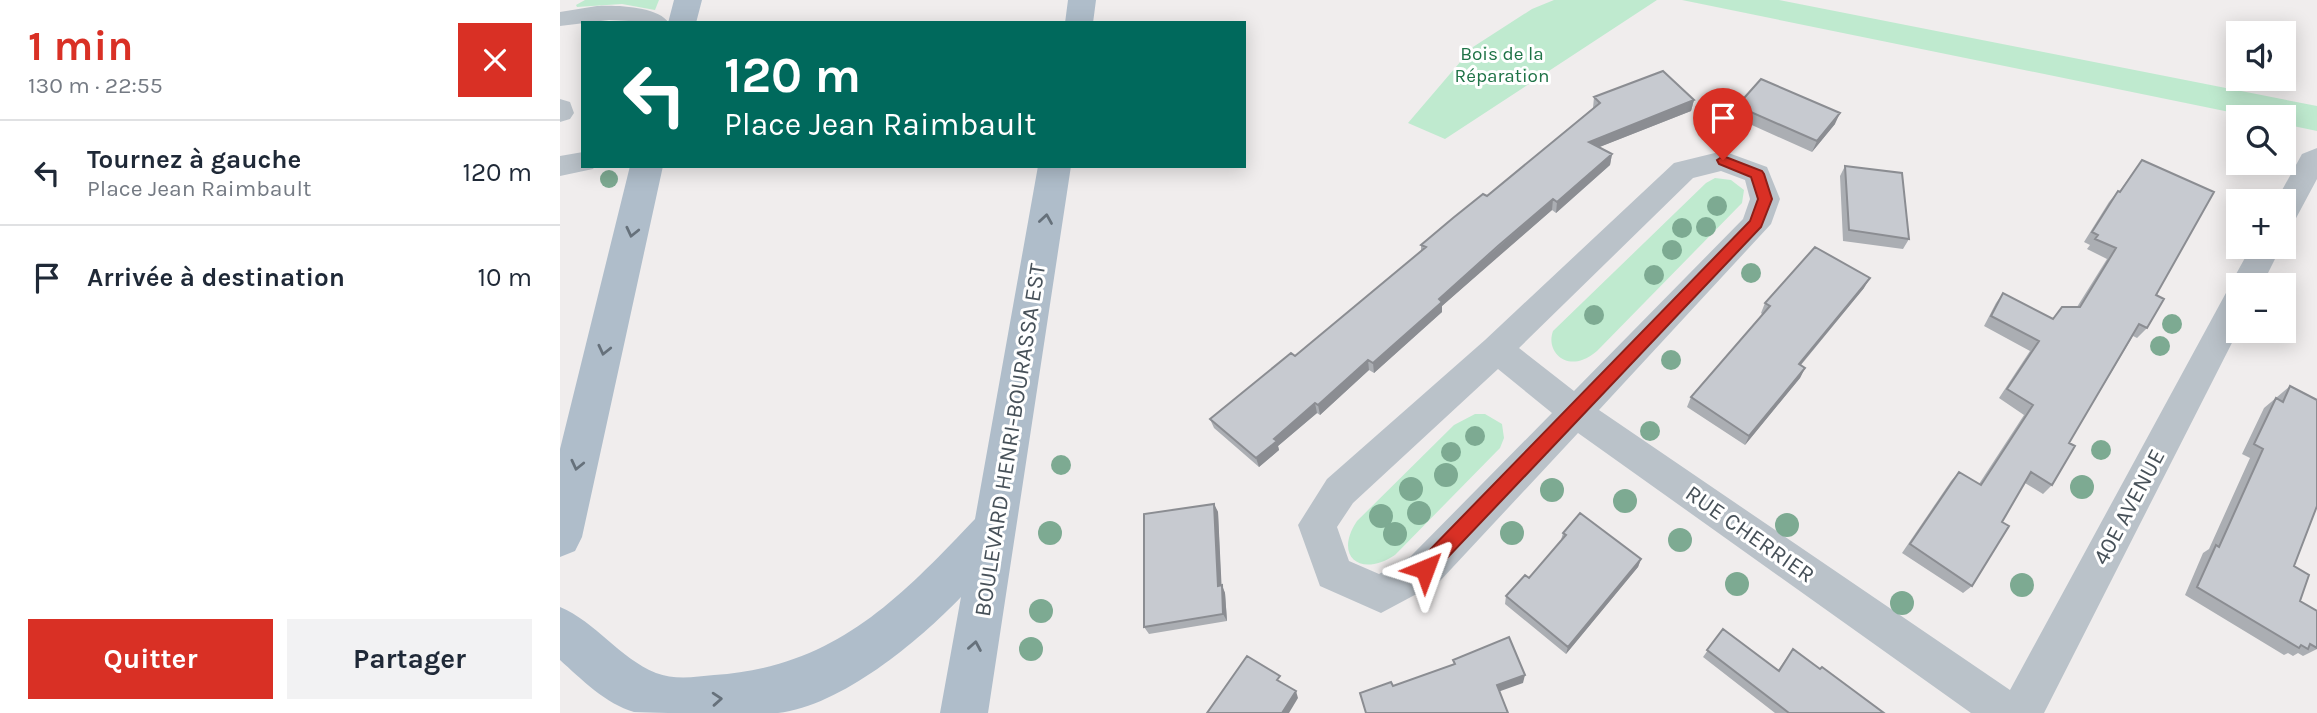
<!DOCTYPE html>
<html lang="fr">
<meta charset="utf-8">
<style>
:root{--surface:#fff;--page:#f2f2f3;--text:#1f2937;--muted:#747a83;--line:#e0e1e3;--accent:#d93025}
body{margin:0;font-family:Karla,sans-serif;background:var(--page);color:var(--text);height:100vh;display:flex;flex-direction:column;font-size:26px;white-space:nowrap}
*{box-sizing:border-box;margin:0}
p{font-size:23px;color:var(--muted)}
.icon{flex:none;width:38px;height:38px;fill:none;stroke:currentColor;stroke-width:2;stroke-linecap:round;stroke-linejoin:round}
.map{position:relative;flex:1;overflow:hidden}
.details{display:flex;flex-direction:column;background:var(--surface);width:560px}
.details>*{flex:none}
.banner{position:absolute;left:21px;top:21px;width:665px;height:147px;border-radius:0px;box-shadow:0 4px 18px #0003;background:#00695c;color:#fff;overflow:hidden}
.controls{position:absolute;left:1666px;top:21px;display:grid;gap:14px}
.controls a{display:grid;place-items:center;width:70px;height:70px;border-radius:0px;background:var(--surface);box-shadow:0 4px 18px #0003;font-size:35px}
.pin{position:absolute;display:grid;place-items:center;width:60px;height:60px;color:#fff;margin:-72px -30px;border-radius:50% 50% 50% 0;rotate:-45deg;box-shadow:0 0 7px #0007}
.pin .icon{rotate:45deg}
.me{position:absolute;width:77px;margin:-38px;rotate:44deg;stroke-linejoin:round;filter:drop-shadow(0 0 5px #0008)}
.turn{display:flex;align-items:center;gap:24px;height:147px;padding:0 28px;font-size:32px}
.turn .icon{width:91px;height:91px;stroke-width:2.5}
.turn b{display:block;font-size:49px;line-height:60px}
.round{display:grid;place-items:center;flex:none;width:74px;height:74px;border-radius:0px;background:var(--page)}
.summary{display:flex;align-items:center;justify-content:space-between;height:119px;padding:0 28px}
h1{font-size:42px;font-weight:700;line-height:52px;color:var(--accent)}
.action{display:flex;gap:14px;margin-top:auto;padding:14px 28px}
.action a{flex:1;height:80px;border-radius:0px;background:var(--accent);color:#fff;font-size:28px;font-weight:700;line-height:80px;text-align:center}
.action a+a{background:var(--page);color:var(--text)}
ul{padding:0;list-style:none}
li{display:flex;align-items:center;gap:21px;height:105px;padding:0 28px;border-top:2px solid var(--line)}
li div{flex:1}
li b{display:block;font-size:26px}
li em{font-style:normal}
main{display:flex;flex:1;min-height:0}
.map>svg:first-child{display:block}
.green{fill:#bfeacf}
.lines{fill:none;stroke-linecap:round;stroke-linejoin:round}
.minor{fill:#bac2c9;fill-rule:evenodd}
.major{fill:#afbdca;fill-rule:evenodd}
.tree{fill:#7daa92}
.wall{fill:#abaeb3}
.shaded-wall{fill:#8b8d92}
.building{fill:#c7cad0;stroke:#8b8d92;stroke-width:2}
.oneway{stroke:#66717b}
.route{fill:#d93025;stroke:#8d1f18;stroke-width:2}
.labels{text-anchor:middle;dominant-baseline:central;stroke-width:6;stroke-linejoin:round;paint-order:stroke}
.far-park-label{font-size:19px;fill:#1f7347;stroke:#fff}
.street-label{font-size:23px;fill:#475159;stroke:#fff}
</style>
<main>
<section class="details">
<div class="summary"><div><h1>1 min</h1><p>130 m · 22:55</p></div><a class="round" style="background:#d93025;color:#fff"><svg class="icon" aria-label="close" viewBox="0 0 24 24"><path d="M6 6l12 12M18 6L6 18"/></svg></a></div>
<ul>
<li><svg class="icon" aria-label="left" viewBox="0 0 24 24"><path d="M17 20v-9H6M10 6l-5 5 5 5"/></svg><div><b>Tournez à gauche</b><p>Place Jean Raimbault</p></div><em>120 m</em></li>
<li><svg class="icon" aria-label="arrive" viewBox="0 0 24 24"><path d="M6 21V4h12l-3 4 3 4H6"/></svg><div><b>Arrivée à destination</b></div><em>10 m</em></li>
</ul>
<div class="action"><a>Quitter</a><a>Partager</a></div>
</section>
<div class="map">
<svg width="1757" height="713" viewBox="0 0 1757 713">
<rect width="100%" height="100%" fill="#f0eded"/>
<path class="green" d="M25,0H99L95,10L62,4L17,7L16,5Z
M994,0H1097L885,139L848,123L913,47L972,9Z
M1122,0H1219L1757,106V131L1724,124V117H1694Z
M1155,178L1171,180L1184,190L1182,203L1037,351C1033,354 1028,358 1022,360C1003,367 986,350 993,331L1146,183Z
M915,414H925L942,424L944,438L940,448L835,555C801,578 773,557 797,521L894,425Z"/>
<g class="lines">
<path class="minor" d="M37,6C55,5 98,6 109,23L49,20L0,26V12Z
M0,99L10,102L14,113L10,119L0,122Z
M1757,148V179L1734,222L1724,225V201H1716L1742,154Z
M1163,151L1207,167L1220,199L1211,224L1039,410L1450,690L1667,291L1673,289L1670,285L1691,247H1721L1702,285H1678V331L1484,713H1411L1018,433L879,582L821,613L760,586L738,525L767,479L925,340L1114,163ZM1161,171L1185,180L1190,199L1183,219L1014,391L959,348L1133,178ZM938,369L992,413L851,556L819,574L789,561L777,527L793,503Z
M23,152V166H35L33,169L0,176V156Z"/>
<path class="major" d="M114,0H142L136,23H108Z
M508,0H536L533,23H505Z
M70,166H103L22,537L15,551L0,557V449Z
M478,166H511L428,713H380L401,597C359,641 281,706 218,713C194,713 168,713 143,713C122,713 94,713 74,712C46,704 21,679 0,660V607C36,622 59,658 96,673C114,680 135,677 154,675C274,667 337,601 415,519Z"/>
</g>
<g class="tree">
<circle cx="49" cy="179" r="9"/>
<circle cx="1157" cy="206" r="10"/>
<circle cx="1146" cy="227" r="10"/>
<circle cx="1122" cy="228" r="10"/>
<circle cx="1112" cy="250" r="10"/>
<circle cx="1191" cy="273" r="10"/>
<circle cx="1094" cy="275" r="10"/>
<circle cx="1034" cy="315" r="10"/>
<circle cx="1612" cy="324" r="10"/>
<circle cx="1600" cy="346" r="10"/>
<circle cx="1111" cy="360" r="10"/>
<circle cx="1090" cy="431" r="10"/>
<circle cx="915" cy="436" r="10"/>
<circle cx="1541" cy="450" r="10"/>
<circle cx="891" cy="452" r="10"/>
<circle cx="501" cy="465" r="10"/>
<circle cx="886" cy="475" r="12"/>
<circle cx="1522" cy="487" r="12"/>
<circle cx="851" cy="489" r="12"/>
<circle cx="992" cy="490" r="12"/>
<circle cx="1065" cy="501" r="12"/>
<circle cx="859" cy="513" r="12"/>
<circle cx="821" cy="516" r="12"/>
<circle cx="1227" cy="525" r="12"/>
<circle cx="490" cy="533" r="12"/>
<circle cx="952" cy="533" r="12"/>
<circle cx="835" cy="534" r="12"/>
<circle cx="1120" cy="540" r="12"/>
<circle cx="1177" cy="584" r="12"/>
<circle cx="1462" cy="585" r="12"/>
<circle cx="1342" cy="603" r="12"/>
<circle cx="481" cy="611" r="12"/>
<circle cx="471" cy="649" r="12"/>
</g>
<path class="wall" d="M1034,97L1134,100L1131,111L1039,147L1052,154L1050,165L996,213L992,210L937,257L882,306V312L814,373L809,370L760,415L757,413L718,446L719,450L699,467L654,428L650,419L735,356L861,251V245L927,196L1033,108Z
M1177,106L1275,124L1252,152L1174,117Z
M1582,160L1596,295L1587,328L1577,338L1573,336L1509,443L1492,485L1483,494L1465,483L1442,522L1412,586L1403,593L1342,553L1391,481L1399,472L1419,484L1464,415L1439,398L1470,351L1424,326L1436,303L1443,293L1493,319L1502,307H1517L1547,259L1527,249L1530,245L1524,242L1549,202L1558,191L1559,192Z
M1285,166L1349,239L1343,249L1283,241L1280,176Z
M1304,288L1241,365L1245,368L1240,378L1185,445L1127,407L1131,397L1203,315L1201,313L1205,303Z
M1730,386L1734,566L1740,601L1757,611V649L1743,656L1738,653L1733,656L1728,653L1724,655L1625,595L1643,553L1649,549L1690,458L1682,454L1704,408Z
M654,504L658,512L661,585L665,593L667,621L589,634L584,627Z
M1003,533L1081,559L1078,567L1006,654L945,604L946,596L969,578L1001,540Z
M1163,629L1218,670L1233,649L1260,669L1324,713H1215L1143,657Z"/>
<path class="shaded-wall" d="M1134,100L1131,111L1027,152L1029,142Z
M1280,113L1275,124L1252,152L1257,141Z
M1052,154L1050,165L996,213L997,202Z
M993,199L992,210L882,306V312L814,373L813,363L879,299Z
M1310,278L1304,288L1233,374L1239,364Z
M808,360L809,370L760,415L758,405Z
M1245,368L1240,378L1185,445L1189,436Z
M755,403L757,413L718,446L719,450L699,467L696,458L714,439Z
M654,504L658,512L662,594L658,586Z
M1081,559L1078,567L1006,654L1008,647Z
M662,585L665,593L667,621L663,614Z
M965,675L963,683L935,693L937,685Z
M736,691L738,698L729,713H722Z"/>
<path class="building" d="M1103,71L1134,100L1029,142L1052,154L997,202L993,199L938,246L879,299L882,302L813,363L808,360L758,405L755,403L714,439L717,441L696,458L650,419L731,353L735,356L866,247L861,245L893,218L923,194L927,196L1040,103L1034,97Z
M1201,79L1280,113L1257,141L1177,106Z
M1582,160L1654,192L1596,295L1604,299L1587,328L1579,324L1509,443L1515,446L1492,485L1471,472L1442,522L1449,526L1412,586L1350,544L1399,472L1421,485L1473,405L1447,389L1479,341L1431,316L1443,293L1493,319L1502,307H1520L1556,248L1535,239L1538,235L1532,232L1558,191L1560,192Z
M1285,166L1342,173L1349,239L1289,230Z
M1255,247L1310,278L1239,364L1245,368L1189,436L1131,397L1210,306L1205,303Z
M1730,386L1757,400V506L1734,566L1749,575L1740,601L1757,611V648L1750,644L1748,649L1741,645L1739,648L1637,587L1656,545L1659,547L1703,449L1694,444L1716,398L1723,402Z
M654,504L658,586L662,585L663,614L584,627V514Z
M1020,513L1081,559L1008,647L946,596L965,575L969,578L1006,535L1003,533Z
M1163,629L1219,671L1233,649L1260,669L1262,667L1324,713H1229L1147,650Z
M949,637L965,675L937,685L948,713H806L800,693L831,682L833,686L895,664L893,660Z
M687,656L720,676L717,680L736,691L722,713H647Z"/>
<defs><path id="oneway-chevron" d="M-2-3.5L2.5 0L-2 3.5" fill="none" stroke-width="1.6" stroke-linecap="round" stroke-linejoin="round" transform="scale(1.75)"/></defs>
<g class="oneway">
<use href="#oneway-chevron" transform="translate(486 219) rotate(-81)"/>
<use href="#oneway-chevron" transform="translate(72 232) rotate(103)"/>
<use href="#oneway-chevron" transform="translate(44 350) rotate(103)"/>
<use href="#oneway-chevron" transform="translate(17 465) rotate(103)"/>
<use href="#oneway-chevron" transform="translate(415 646) rotate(-80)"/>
<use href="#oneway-chevron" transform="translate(157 699) rotate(-4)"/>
</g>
<path class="route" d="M1163,156L1202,171L1204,174L1212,199L1201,227L871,575L865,577L858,575L855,569L858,562L1190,221L1198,199L1191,177L1159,164L1157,160Z"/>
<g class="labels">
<g class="far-park-label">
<text x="942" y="54">Bois de la<tspan x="942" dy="22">Réparation</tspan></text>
</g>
<g class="street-label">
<text transform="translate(450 440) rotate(-81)">BOULEVARD HENRI-BOURASSA EST</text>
<text transform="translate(1569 507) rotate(-62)">40E AVENUE</text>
<text transform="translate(1190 534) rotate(35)">RUE CHERRIER</text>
</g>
</g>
</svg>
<div class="controls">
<a><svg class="icon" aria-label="sound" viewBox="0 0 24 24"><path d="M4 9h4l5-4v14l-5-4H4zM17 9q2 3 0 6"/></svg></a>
<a><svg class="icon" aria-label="search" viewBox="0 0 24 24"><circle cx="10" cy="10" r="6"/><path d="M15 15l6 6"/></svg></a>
<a>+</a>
<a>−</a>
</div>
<div class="pin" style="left:1163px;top:160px;background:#d93025"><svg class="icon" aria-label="arrive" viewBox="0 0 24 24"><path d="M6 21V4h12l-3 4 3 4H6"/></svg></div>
<svg class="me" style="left:865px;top:569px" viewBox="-20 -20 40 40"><path d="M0-17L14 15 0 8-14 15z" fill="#d93025" stroke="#fff" stroke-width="4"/></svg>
<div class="banner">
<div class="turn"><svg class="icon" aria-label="left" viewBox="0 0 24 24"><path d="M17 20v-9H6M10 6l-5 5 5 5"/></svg><div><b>120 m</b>Place Jean Raimbault</div></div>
</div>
</div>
</main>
